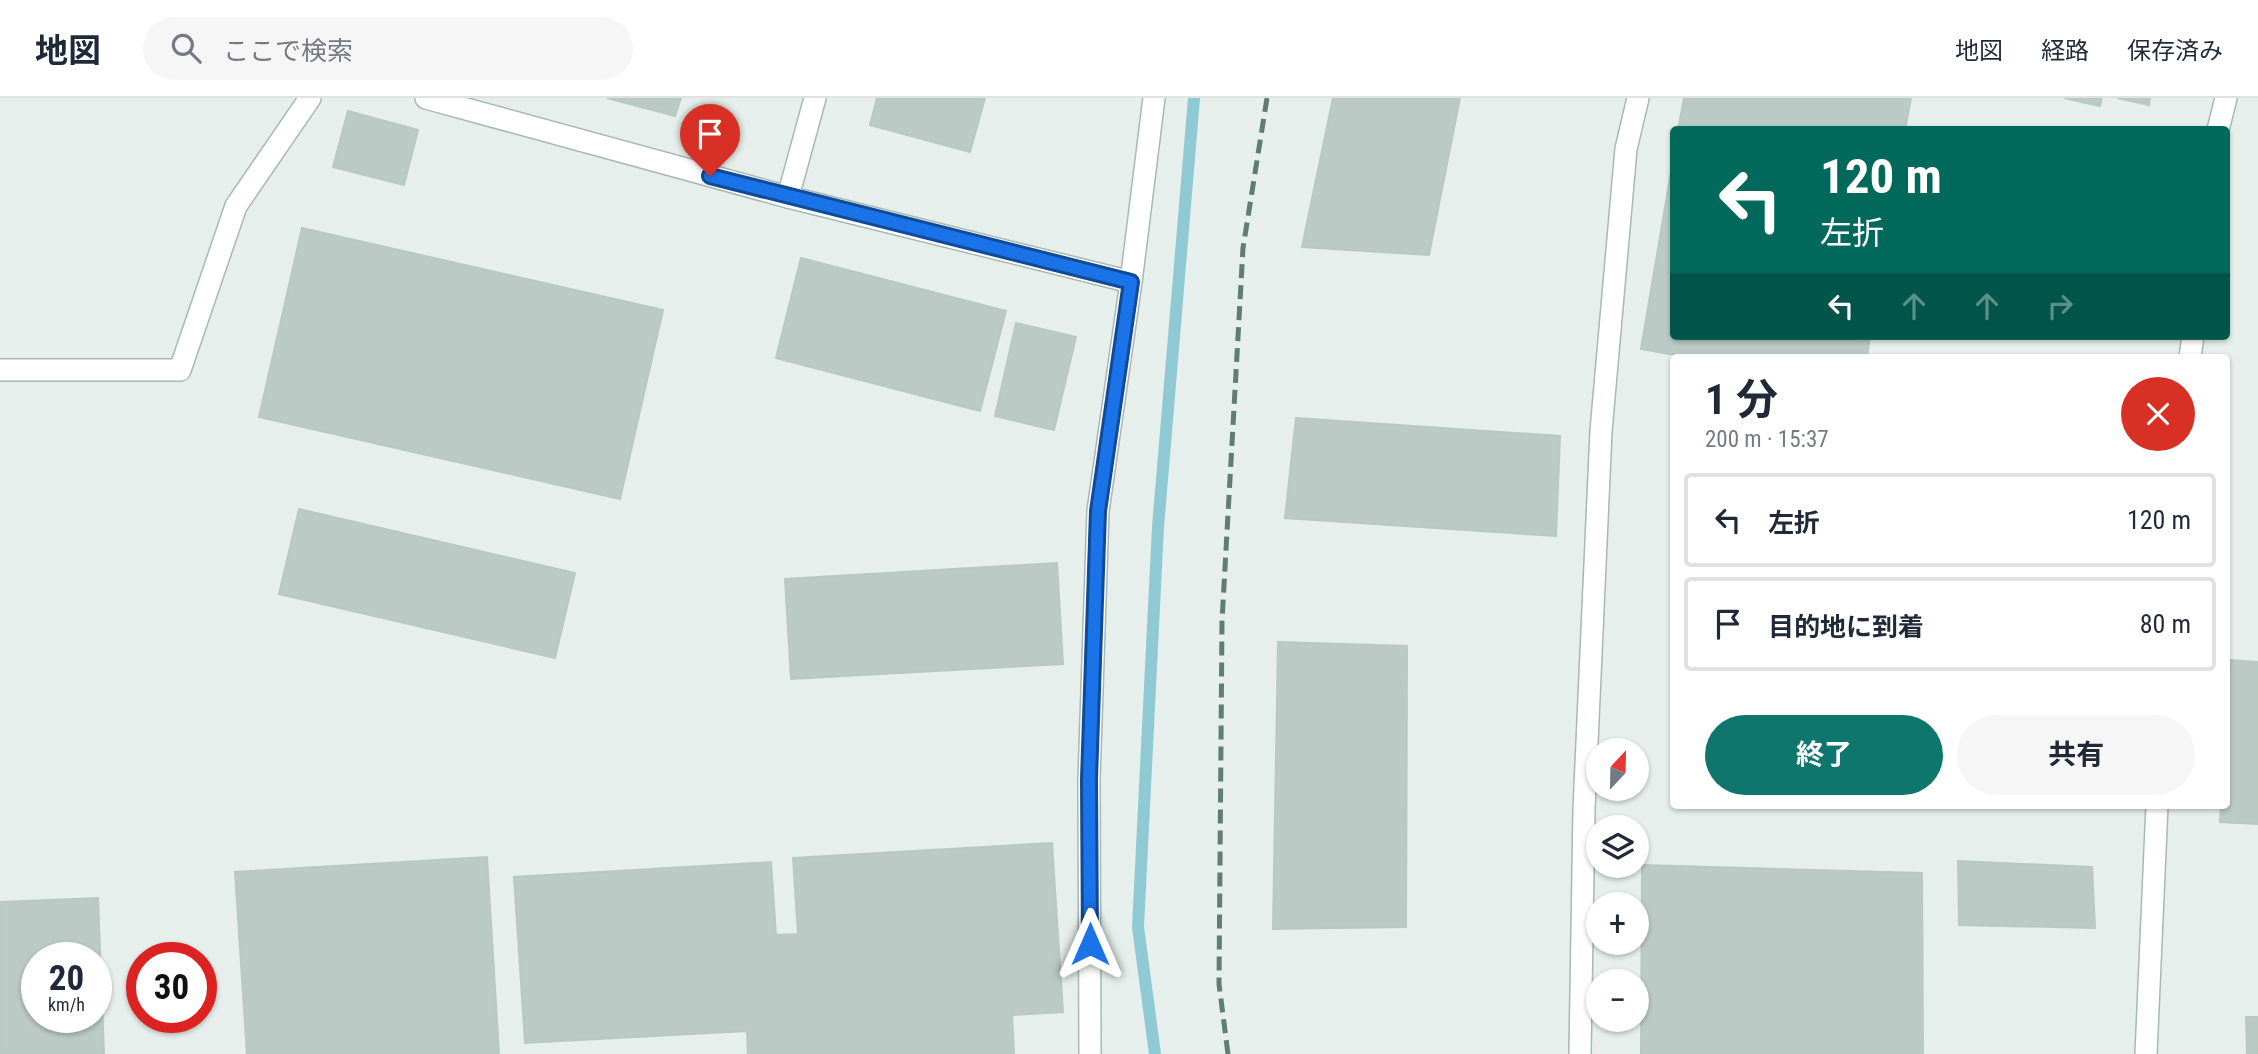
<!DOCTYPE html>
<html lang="ja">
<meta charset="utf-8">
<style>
:root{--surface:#fff;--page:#f6f6f7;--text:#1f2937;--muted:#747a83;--line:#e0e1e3;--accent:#0f766e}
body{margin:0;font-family:"Roboto Condensed","Noto Sans JP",sans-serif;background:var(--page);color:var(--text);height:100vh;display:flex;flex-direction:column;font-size:26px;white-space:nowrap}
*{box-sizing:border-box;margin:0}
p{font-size:23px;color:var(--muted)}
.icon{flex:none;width:38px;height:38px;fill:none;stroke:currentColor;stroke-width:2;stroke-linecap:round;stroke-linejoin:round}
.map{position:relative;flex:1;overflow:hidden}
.details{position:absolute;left:1670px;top:256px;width:560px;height:455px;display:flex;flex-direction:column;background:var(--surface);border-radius:7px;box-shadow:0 2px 5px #0004}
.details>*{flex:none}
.hud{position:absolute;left:1670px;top:28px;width:560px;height:214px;border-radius:7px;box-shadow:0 2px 5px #0004;background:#00695c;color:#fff;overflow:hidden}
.needle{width:46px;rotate:22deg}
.buttons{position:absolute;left:1586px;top:640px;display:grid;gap:14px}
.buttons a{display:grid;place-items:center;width:63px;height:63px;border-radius:50%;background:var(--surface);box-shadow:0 2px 5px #0004;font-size:35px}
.speed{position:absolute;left:21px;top:844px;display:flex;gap:14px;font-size:35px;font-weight:700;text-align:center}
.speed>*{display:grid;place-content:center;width:91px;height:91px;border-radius:50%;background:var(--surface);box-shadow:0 2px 5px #0004;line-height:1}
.speed small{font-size:18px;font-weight:400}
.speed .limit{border:10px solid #d22;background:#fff;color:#111}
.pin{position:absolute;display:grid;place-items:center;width:60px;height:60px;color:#fff;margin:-72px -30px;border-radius:50% 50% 50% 0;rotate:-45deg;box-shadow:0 0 7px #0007}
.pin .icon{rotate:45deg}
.me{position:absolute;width:77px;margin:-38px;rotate:0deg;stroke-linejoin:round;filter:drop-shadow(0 0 5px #0008)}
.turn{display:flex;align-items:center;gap:24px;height:147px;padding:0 35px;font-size:32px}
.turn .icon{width:91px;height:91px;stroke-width:2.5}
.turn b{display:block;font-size:49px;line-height:60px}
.lanes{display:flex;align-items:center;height:66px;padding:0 35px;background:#0003;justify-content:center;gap:35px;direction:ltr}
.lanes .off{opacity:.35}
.round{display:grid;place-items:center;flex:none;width:74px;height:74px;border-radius:37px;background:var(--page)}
.summary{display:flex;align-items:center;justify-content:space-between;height:119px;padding:0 35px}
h1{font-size:42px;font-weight:700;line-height:52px}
.button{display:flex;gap:14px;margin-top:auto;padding:14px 35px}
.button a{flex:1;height:80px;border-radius:42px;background:var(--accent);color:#fff;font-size:28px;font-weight:700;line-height:80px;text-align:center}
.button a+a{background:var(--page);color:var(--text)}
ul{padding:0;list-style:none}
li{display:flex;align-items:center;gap:21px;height:94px;margin:0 14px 10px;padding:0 21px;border:4px solid var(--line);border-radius:7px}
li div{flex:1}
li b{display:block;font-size:26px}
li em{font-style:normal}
header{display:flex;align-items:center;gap:42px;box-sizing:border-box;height:98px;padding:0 35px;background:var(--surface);border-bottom:2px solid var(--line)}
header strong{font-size:33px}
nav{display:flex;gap:38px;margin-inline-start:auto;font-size:24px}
.search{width:490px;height:63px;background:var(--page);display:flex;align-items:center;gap:18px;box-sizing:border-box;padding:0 24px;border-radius:38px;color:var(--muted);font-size:26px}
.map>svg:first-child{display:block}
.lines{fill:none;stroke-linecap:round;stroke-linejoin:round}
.stream{stroke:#8ec9d4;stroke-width:12}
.building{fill:#bbcac4;stroke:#b8c9c2;stroke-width:2;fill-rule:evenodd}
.street-casing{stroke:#a8b8b2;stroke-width:24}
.secondary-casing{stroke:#a4bbb3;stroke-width:24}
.street{stroke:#fff;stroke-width:21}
.secondary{stroke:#fff;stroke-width:21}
.rail{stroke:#5f7d75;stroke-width:5;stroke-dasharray:14 7;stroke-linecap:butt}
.route-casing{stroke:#114b97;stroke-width:18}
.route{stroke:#1a73e8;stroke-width:12}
</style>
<header>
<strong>地図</strong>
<div class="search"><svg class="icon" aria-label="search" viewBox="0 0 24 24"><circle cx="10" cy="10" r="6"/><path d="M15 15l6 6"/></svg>ここで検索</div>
<nav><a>地図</a><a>経路</a><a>保存済み</a></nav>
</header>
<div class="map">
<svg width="2258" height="956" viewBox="0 0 2258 956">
<rect width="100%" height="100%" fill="#e6efeb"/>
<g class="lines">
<path class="stream" d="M1155,956L1138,829L1158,429L1194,0"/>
</g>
<path class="building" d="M607,0H681L675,18Z
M877,0H985L970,54L870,27Z
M1333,0H1460L1429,157L1302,149Z
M1684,0H1911L1905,32H1678Z
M2064,0H2102L2100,8Z
M2117,0H2150L2149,7Z
M348,13L418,32L404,87L333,69Z
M1673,62V238H1870L1867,259H1686L1641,251Z
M302,130L663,212L620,401L259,319Z
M801,160L1006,213L980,313L776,260Z
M1016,225L1076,239L1054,332L995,318Z
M1296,320L1560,338L1556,438L1285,420Z
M299,411L575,475L555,560L279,496Z
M1057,465L1063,566L791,581L785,481Z
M1278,544L1407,548L1406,829L1273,831Z
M2230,562L2258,564V726L2220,724L2221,707H2226V623Z
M1052,745L1063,914L1012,917L1014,956H748L747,933L525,945L514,779L771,764L776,837L798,836L793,760Z
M487,759L499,956H247L235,774Z
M1958,763L2092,769L2095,830L1959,827Z
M1642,767L1922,775L1923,956H1641Z
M98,800L104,956H0V804ZM37,859H96V919H37Z
M2246,919H2258V956H2247Z"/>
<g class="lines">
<defs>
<path id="street" d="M426,0L788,99L1131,184
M0,272H180L236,108L310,0
M1090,956L1089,681L1098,413L1131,184L1154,0
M1580,956L1584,711L1601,333L1626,51L1638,0"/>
<path id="secondary" d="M2218,32L2226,0
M788,99L815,0
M2190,259L2193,238
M2146,956L2157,707"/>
</defs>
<use href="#street" class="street-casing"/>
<use href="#secondary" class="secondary-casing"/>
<use href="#street" class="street"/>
<use href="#secondary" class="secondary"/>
<path class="rail" d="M1228,956L1219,886L1222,523L1243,150L1267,0"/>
</g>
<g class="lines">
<defs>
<path id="route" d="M710,78L1131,184L1098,413L1089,681L1090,846"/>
</defs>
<use href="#route" class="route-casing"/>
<use href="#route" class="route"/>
</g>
</svg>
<div class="buttons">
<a><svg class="needle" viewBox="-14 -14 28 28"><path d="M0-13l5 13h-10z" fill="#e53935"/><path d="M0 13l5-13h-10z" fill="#747a83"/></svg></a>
<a><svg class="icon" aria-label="layers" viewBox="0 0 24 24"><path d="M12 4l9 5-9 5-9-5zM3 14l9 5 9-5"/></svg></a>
<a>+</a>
<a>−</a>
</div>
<div class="speed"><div>20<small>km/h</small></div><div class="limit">30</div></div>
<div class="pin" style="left:710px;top:78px;background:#d93025"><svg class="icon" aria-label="arrive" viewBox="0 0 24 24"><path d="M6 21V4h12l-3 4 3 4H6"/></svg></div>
<svg class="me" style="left:1090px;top:846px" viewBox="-20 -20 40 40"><path d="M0-17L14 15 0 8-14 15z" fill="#1a73e8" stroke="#fff" stroke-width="4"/></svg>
<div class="hud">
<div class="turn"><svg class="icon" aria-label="left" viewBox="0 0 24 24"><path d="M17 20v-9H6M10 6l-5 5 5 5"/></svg><div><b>120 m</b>左折</div></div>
<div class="lanes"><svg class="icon" aria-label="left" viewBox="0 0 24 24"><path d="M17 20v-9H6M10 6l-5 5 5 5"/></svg><svg class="icon off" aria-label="ahead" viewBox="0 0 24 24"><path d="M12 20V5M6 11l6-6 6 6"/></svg><svg class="icon off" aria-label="ahead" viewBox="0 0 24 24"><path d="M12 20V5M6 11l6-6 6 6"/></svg><svg class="icon off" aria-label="right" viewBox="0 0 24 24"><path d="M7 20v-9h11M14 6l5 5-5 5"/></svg></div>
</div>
<section class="details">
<div class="summary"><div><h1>1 分</h1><p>200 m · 15:37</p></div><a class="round" style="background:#d93025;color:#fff"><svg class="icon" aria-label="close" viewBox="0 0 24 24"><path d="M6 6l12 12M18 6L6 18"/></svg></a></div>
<ul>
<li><svg class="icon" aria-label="left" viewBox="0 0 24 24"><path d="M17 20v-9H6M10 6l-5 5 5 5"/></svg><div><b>左折</b></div><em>120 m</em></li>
<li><svg class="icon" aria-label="arrive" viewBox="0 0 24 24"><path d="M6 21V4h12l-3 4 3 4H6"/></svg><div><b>目的地に到着</b></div><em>80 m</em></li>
</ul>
<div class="button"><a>終了</a><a>共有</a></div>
</section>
</div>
